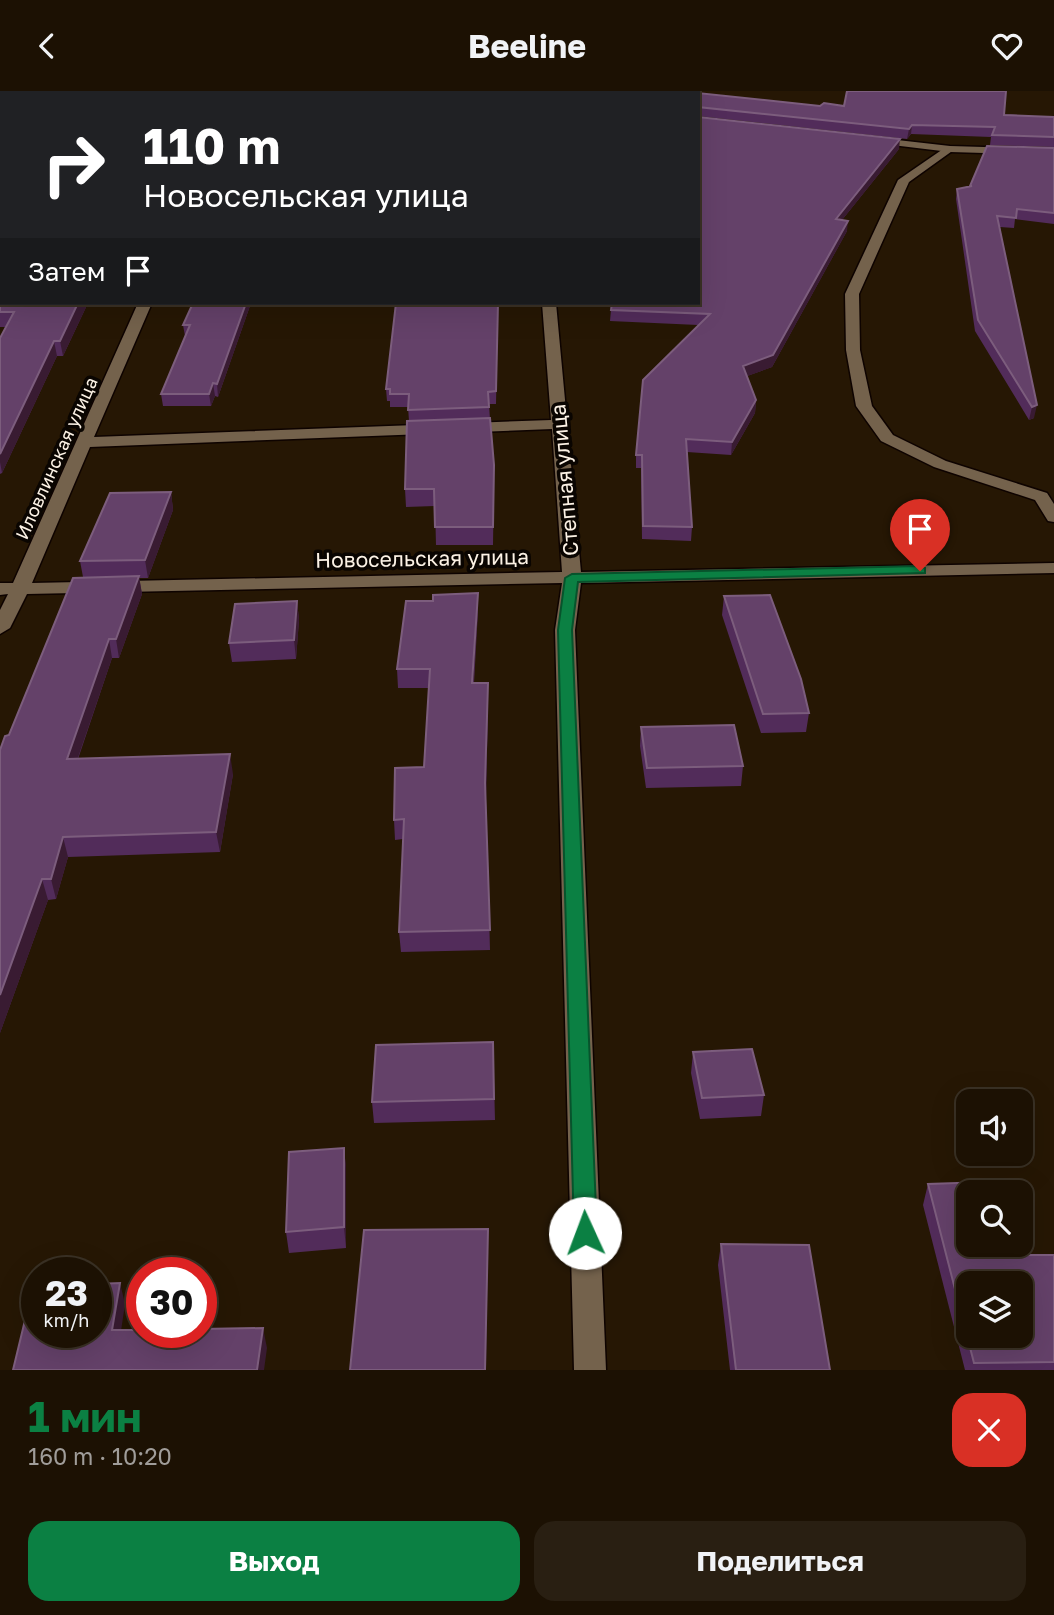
<!DOCTYPE html>
<html lang="ru">
<meta charset="utf-8">
<style>
:root{--surface:#1c1103;--page:#291f12;--text:#f1f3f6;--muted:#a09d9a;--line:#3a3125;--accent:#0b8043}
body{margin:0;font-family:"Golos Text",sans-serif;background:var(--page);color:var(--text);height:100vh;display:flex;flex-direction:column;font-size:26px;white-space:nowrap}
*{box-sizing:border-box;margin:0}
p{font-size:23px;color:var(--muted)}
.icon{flex:none;width:38px;height:38px;fill:none;stroke:currentColor;stroke-width:2;stroke-linecap:round;stroke-linejoin:round}
.map{position:relative;height:1279px;overflow:hidden}
.sheet{display:flex;flex-direction:column;background:var(--surface);flex:1}
.sheet>*{flex:none}
.banner{position:absolute;left:0px;top:0px;width:700px;height:214px;box-shadow:0 7px 28px #0002,0 0 0 2px var(--line);background:#202124;color:#fff;overflow:hidden}
.fabs{position:absolute;left:956px;top:998px;display:grid;gap:14px}
.fabs a{display:grid;place-items:center;width:77px;height:77px;border-radius:14px;background:var(--surface);box-shadow:0 7px 28px #0002,0 0 0 2px var(--line);font-size:35px}
.speed{position:absolute;left:21px;top:1166px;display:flex;gap:14px;font-size:35px;font-weight:700;text-align:center}
.speed>*{display:grid;place-content:center;width:91px;height:91px;border-radius:50%;background:var(--surface);box-shadow:0 7px 28px #0002,0 0 0 2px var(--line);line-height:1}
.speed small{font-size:18px;font-weight:400}
.speed .limit{border:10px solid #d22;background:#fff;color:#111}
.pin{position:absolute;display:grid;place-items:center;width:60px;height:60px;color:#fff;margin:-72px -30px;border-radius:50% 50% 50% 0;rotate:-45deg;box-shadow:0 0 7px #0007}
.pin .icon{rotate:45deg}
.me{position:absolute;width:77px;margin:-38px;rotate:358deg;stroke-linejoin:round;filter:drop-shadow(0 0 5px #0008)}
.turn{display:flex;align-items:center;gap:24px;height:147px;padding:0 28px;font-size:32px}
.turn .icon{width:91px;height:91px;stroke-width:2.5}
.turn b{display:block;font-size:49px;line-height:60px}
.then{display:flex;align-items:center;height:66px;padding:0 28px;background:#0003;gap:14px;font-size:26px}
.round{display:grid;place-items:center;flex:none;width:74px;height:74px;border-radius:21px;background:var(--page)}
.head{display:flex;align-items:center;justify-content:space-between;height:119px;padding:0 28px}
h1{font-size:42px;font-weight:700;line-height:52px;color:var(--accent)}
.button{display:flex;gap:14px;margin-top:auto;padding:14px 28px}
.button a{flex:1;height:80px;border-radius:21px;background:var(--accent);color:#fff;font-size:28px;font-weight:700;line-height:80px;text-align:center}
.button a+a{background:var(--page);color:var(--text)}
header{display:flex;justify-content:space-between;align-items:center;height:91px;padding:0 28px;background:var(--surface);font-size:32px;font-weight:700}
.map>svg:first-child{display:block}
.lines{fill:none;stroke-linecap:round;stroke-linejoin:round}
.street-casing{stroke:#0e0300;stroke-width:3}
.secondary-casing{stroke:#0e0300;stroke-width:3}
.street{fill:#74624c;fill-rule:evenodd}
.secondary{fill:#74624c;fill-rule:evenodd}
.wall{fill:#522c5a}
.shaded-wall{fill:#391b32}
.building{fill:#644169;stroke:#7c5d7d;stroke-width:2;fill-rule:evenodd}
.route{fill:#0b8043;stroke:#07532c;stroke-width:2}
.labels{text-anchor:middle;dominant-baseline:central;stroke-width:7;stroke-linejoin:round;paint-order:stroke}
.far-street-label{font-size:18px;fill:#fcf2e5;stroke:#0a0501}
.street-label{font-size:21px;fill:#fcf2e5;stroke:#0a0501}
</style>
<header><svg class="icon" aria-label="back" viewBox="0 0 24 24"><path d="M15 5l-7 7 7 7"/></svg>Beeline<svg class="icon" aria-label="heart" viewBox="0 0 24 24"><path d="M12 20l-8-8c-3-5 5-10 8-4 3-6 11-1 8 4z"/></svg></header>
<div class="map">
<svg width="1054" height="1279" viewBox="0 0 1054 1279">
<rect width="100%" height="100%" fill="#261704"/>
<g class="lines">
<defs>
<path id="street" d="M232,0H242L231,2Z
M946,56L955,58L909,91L859,203L860,259L872,315L893,344L946,370L1047,402L1054,413V431L1048,430L1035,409L934,376L881,350L856,315L846,259L845,203L898,89Z
M138,212H152L94,346L551,329L542,212H556L581,481L1054,472V482L581,492L575,539L606,1279H574L555,539L562,492L27,503L10,537L0,543V519L8,503L0,504V492H13ZM552,338L562,481L32,492L90,356Z"/>
<path id="secondary" d="M871,46L950,55L1054,58V64L950,61L867,51V47Z"/>
</defs>
<use href="#street" class="street-casing"/>
<use href="#secondary" class="secondary-casing"/>
<use href="#street" class="street"/>
<use href="#secondary" class="secondary"/>
</g>
<path class="wall" d="M0,0H197L195,2H2V212H88L63,265H57L2,382L0,383V247L6,236H0Z
M268,0H675L692,2H268Z
M698,2L820,15H844L1054,26V56L990,54L991,46L911,43L907,48L698,25Z
M1054,57V133L1015,128L1014,137L1000,136L1034,327L1029,329L975,240L956,108L957,98L970,95Z
M899,58L842,129L847,140L772,276L747,285L756,309L755,322L731,364L687,361L692,436L691,450L642,448L641,377H636V364L698,234L610,230L611,219Z
M251,212L218,306L215,305L211,315H163L161,303L185,245L183,234Z
M498,212L496,313H489L494,391L493,454H436L435,415L406,416L405,398L409,330L408,316H390V310H387L386,298Z
M171,401L173,419L148,487H139L142,503L119,567H112L78,668L233,683L220,761L68,766L56,808L48,809L0,942L9,644L83,486L80,470Z
M724,505L809,622L806,641L761,642L722,524Z
M297,510L299,529L296,568L232,571L229,552Z
M478,520L474,592L488,611L486,707L490,859L401,861L399,841L403,748L395,749L394,729L424,676L429,597H398L397,578Z
M641,636L743,675L741,695L646,697L640,655Z
M493,951L495,1029L374,1032L372,1011Z
M693,961L764,1004L761,1025L700,1028L691,982Z
M344,1057L346,1077V1157L289,1162L286,1141Z
M928,1093L1009,1164H1054V1279H965L923,1114Z
M721,1153L830,1279H730L718,1174Z"/>
<path class="shaded-wall" d="M912,34L911,43L907,48L909,38Z
M900,48L899,58L834,139L836,128Z
M848,130L847,140L772,276L742,287L743,275Z
M78,212H88L63,265L60,250Z
M246,212H251L218,306L217,293Z
M54,250L57,265L2,382L0,371V363Z
M213,292L215,305L211,315L209,303Z
M756,309L755,322L731,364L732,351Z
M1037,314L1034,327L1029,329L1032,316Z
M171,401L173,419L148,487L145,469Z
M139,485L142,503L119,567L116,548Z
M478,502V520L472,611V592Z
M297,510L299,529L296,568L294,549Z
M109,548L112,567L71,687L67,668Z
M488,592V611L486,711L485,692Z
M230,663L233,683L220,761L216,741Z
M63,746L68,766L56,808L51,788Z
M42,788L48,809L0,942V904Z
M344,1057L346,1077V1157L344,1136Z
M488,1138L486,1279H485Z
M120,1192L125,1213L118,1260L112,1239Z
M263,1237L267,1257L264,1279H257Z"/>
<path class="building" d="M0,0H188L187,2H2V111L1,104H0Z
M268,0H354V2H268Z
M445,0H675L692,2H445Z
M847,0H1006L1004,24L1054,26V46L992,44L995,36L912,34L909,38L698,16V2L820,15L824,12L844,15Z
M698,26L900,48L836,128L848,130L773,264L743,275L756,309L732,351L686,348L692,436L643,435L642,364H636L643,289L710,223L611,219L612,212H698Z
M987,55L1054,57V122L1017,118L1016,127L997,125L1037,314L1032,316L978,229L957,98L972,95H970Z
M2,114V201H0V115Z
M2,204V212H78L60,250H54L0,363V247L14,221H0V207Z
M193,212H246L217,293L213,292L209,303H161L190,234H183Z
M396,212H498L496,300L488,301L489,316L408,319L409,303H390V298H386Z
M490,327L494,374L493,436H435L434,398H405L407,330Z
M171,401L145,469L80,470L110,402Z
M139,485L116,548H109L67,668L230,663L216,741L63,746L51,788H42L0,904V659L5,645L9,644L73,487Z
M478,502L472,592H488L485,692L490,839L399,841L404,728L394,729L395,677L424,676L430,578H397L406,510H433V504Z
M770,504L801,588L809,622L763,623L724,505Z
M297,510L294,549L229,552L235,513Z
M734,634L743,675L647,677L641,636Z
M493,951L494,1008L372,1011L376,954Z
M752,958L764,1004L702,1007L693,961Z
M344,1057V1136L286,1141L289,1061Z
M987,1091L990,1101H968V1153H1005L1009,1164H1054V1271L974,1272L928,1093ZM968,1192H1020V1244H968Z
M488,1138L485,1279H350L364,1139Z
M721,1153L809,1154L830,1279H736Z
M120,1192L112,1239H142V1241H201V1238L263,1237L257,1279H13L33,1196H37V1241H96V1193Z"/>
<path class="route" d="M920,475L925,477V482L578,491L572,539L597,1142L593,1149L585,1152L577,1149L574,1142L558,539L565,487L572,483Z"/>
<g class="labels">
<g class="far-street-label">
<text transform="translate(56 367) rotate(-66)">Иловлинская улица</text>
</g>
<g class="street-label">
<text transform="translate(564 389) rotate(-95)">Степная улица</text>
<text transform="translate(422 467) rotate(-1)">Новосельская улица</text>
</g>
</g>
</svg>
<div class="fabs">
<a><svg class="icon" aria-label="sound" viewBox="0 0 24 24"><path d="M4 9h4l5-4v14l-5-4H4zM17 9q2 3 0 6"/></svg></a>
<a><svg class="icon" aria-label="search" viewBox="0 0 24 24"><circle cx="10" cy="10" r="6"/><path d="M15 15l6 6"/></svg></a>
<a><svg class="icon" aria-label="layers" viewBox="0 0 24 24"><path d="M12 4l9 5-9 5-9-5zM3 14l9 5 9-5"/></svg></a>
</div>
<div class="speed"><div>23<small>km/h</small></div><div class="limit">30</div></div>
<div class="pin" style="left:920px;top:480px;background:#d93025"><svg class="icon" aria-label="arrive" viewBox="0 0 24 24"><path d="M6 21V4h12l-3 4 3 4H6"/></svg></div>
<svg class="me" style="left:585px;top:1142px" viewBox="-20 -20 40 40"><circle r="19" fill="#fff"/><path d="M0-13L10 11 0 6-10 11z" fill="#0b8043"/></svg>
<div class="banner">
<div class="turn"><svg class="icon" aria-label="right" viewBox="0 0 24 24"><path d="M7 20v-9h11M14 6l5 5-5 5"/></svg><div><b>110 m</b>Новосельская улица</div></div>
<div class="then">Затем<svg class="icon" aria-label="arrive" viewBox="0 0 24 24"><path d="M6 21V4h12l-3 4 3 4H6"/></svg></div>
</div>
</div>
<section class="sheet">
<div class="head"><div><h1>1 мин</h1><p>160 m · 10:20</p></div><a class="round" style="background:#d93025;color:#fff"><svg class="icon" aria-label="close" viewBox="0 0 24 24"><path d="M6 6l12 12M18 6L6 18"/></svg></a></div>
<div class="button"><a>Выход</a><a>Поделиться</a></div>
</section>
